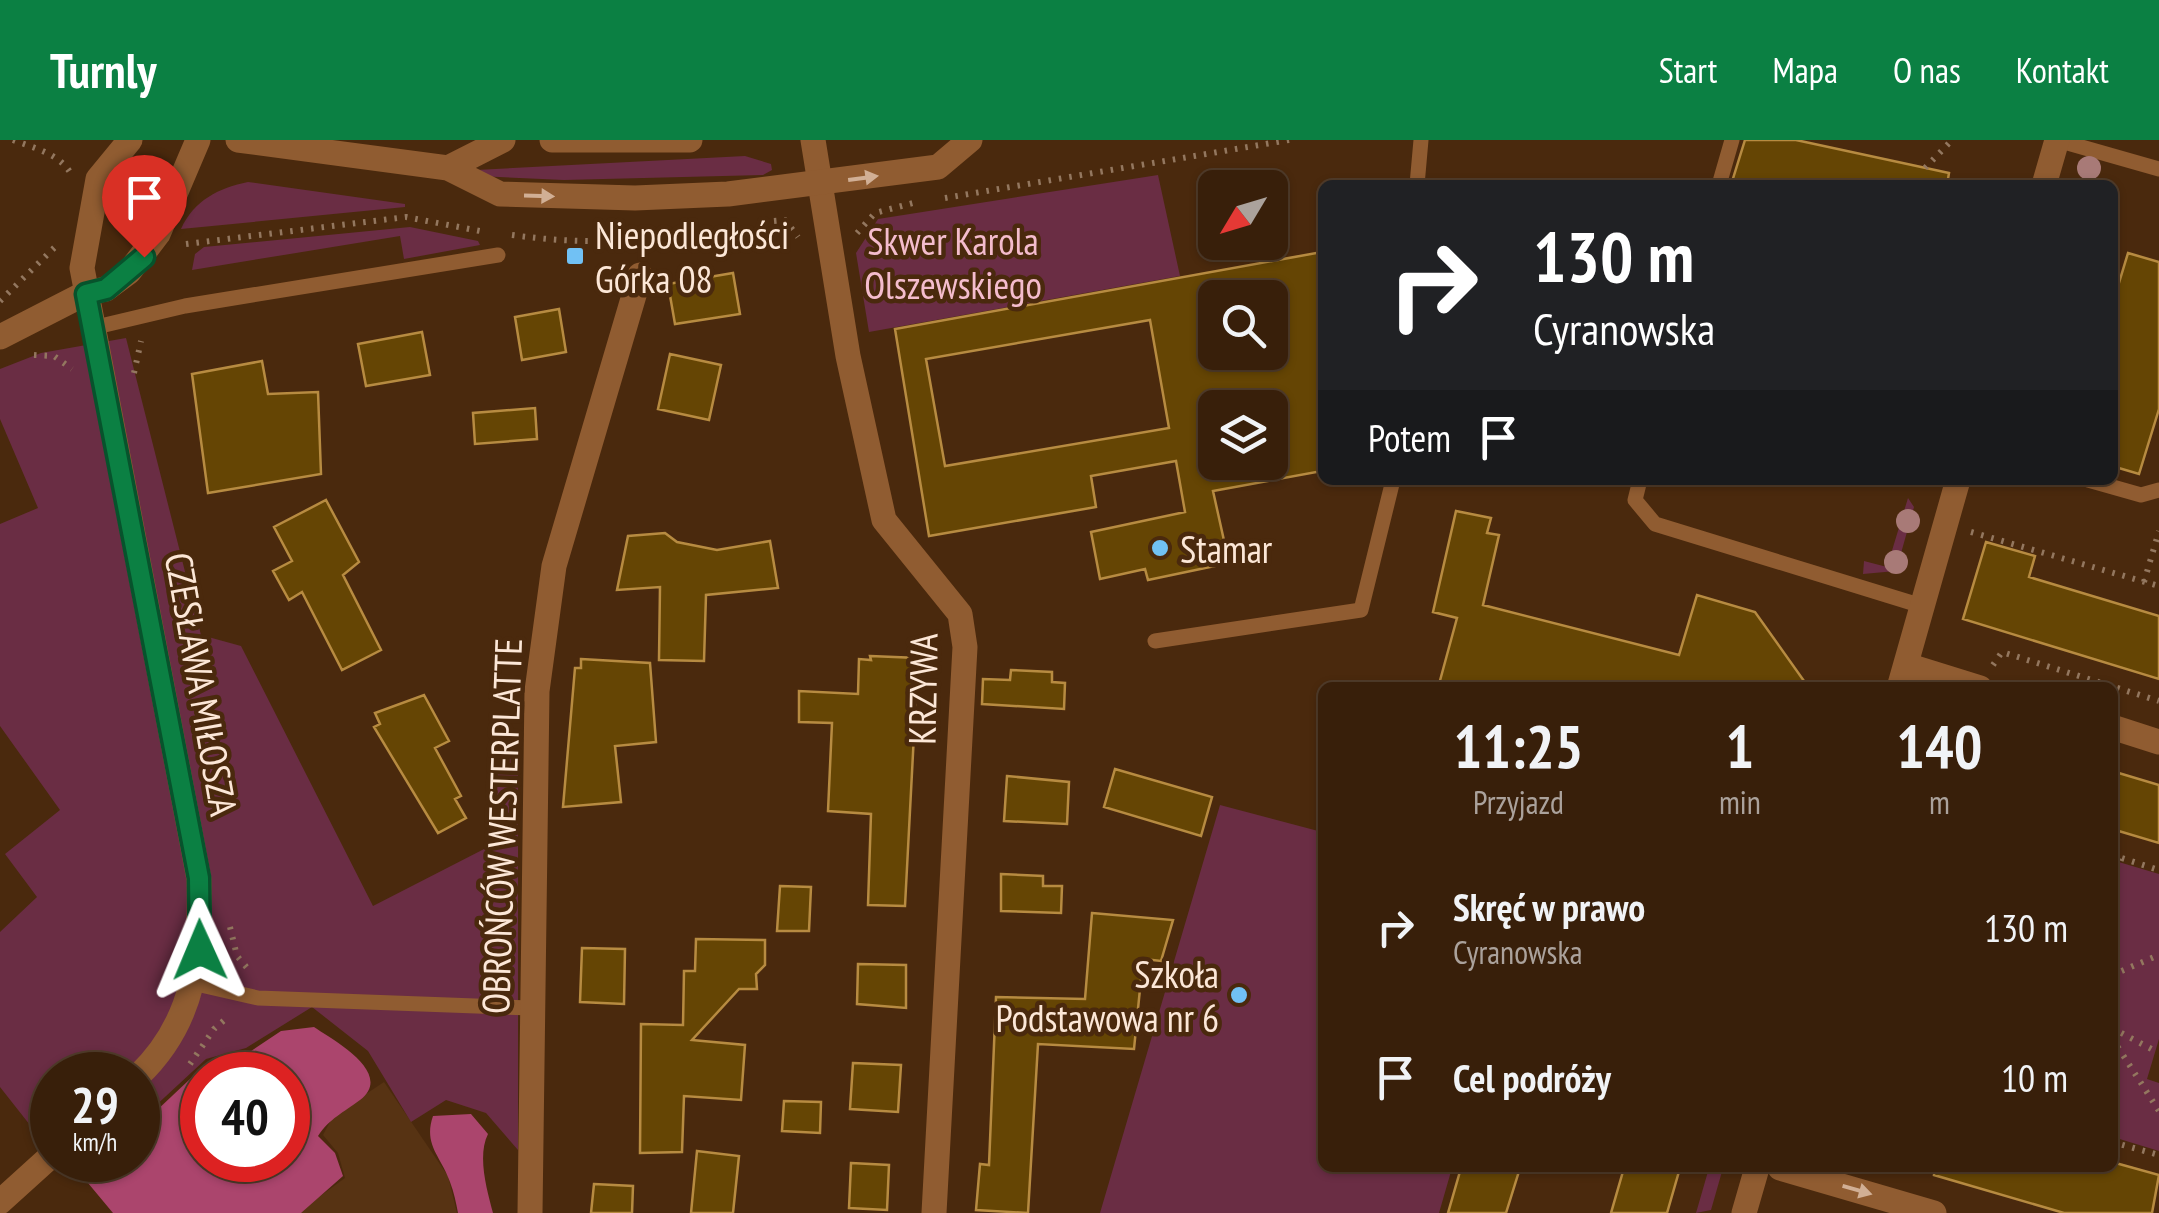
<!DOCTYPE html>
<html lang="pl">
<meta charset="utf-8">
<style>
:root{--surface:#381f0a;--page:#3f2713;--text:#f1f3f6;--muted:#aba29c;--line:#523d2b;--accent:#0b8043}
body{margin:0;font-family:"PT Sans Narrow",sans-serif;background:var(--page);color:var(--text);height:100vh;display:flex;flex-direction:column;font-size:38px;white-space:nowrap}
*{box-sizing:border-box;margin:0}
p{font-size:32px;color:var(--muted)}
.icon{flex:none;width:55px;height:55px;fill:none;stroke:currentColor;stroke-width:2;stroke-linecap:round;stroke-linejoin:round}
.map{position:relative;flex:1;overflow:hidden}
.side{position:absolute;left:1318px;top:542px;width:800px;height:490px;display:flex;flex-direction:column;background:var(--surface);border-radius:15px;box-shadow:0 2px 8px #0004,0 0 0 2px var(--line)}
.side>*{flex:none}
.top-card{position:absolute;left:1318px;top:40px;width:800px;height:305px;border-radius:15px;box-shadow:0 2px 8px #0004,0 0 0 2px var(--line);background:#202124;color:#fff;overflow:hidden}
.needle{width:65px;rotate:232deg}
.buttons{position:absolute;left:1198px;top:30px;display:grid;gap:20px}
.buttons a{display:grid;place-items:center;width:90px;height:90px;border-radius:15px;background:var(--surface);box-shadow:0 2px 8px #0004,0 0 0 2px var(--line);font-size:50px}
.speed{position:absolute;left:30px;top:912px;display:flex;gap:20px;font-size:50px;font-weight:700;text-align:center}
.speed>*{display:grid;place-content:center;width:130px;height:130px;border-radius:50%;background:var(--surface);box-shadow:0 2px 8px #0004,0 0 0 2px var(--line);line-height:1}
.speed small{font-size:25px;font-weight:400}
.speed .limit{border:15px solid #d22;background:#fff;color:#111}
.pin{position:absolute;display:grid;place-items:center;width:85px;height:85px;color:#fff;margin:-102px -42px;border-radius:50% 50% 50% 0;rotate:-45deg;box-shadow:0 0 10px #0007}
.pin .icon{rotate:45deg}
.me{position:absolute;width:110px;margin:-55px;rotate:359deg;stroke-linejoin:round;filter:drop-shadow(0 0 8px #0008)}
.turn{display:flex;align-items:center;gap:35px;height:210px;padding:0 50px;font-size:45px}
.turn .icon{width:130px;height:130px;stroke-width:2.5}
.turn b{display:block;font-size:70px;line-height:85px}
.then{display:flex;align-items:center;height:95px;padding:0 50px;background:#0003;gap:20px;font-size:38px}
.eta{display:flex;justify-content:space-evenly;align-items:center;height:170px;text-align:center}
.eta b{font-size:60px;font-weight:600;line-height:70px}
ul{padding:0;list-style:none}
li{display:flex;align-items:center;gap:30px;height:150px;padding:0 50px}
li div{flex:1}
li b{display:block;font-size:38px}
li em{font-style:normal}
header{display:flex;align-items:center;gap:60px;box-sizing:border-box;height:140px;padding:0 50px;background:var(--accent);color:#fff}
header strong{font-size:48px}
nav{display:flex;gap:55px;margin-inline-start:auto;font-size:35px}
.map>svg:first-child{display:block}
.built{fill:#573313}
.green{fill:#6a2d44}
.forest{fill:#ab456d;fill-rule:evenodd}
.building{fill:#654504;stroke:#b78b41;stroke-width:2.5;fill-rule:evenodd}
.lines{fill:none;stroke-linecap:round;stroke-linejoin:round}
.path{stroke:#93775f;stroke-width:6;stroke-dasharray:2.5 8;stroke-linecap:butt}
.service{stroke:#905c31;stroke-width:15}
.minor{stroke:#905c31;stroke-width:25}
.tertiary{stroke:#905c31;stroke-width:25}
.tree{fill:#a87a77}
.oneway{fill:#d1af95}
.route-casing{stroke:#07532c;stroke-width:25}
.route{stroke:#0b8043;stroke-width:18}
.poi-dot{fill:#71c1f4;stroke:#4a290d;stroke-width:4}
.labels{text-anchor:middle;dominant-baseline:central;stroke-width:9;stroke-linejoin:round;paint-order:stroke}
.poi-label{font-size:38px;fill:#fce7d7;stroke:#4a290d;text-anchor:start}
.park-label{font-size:38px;fill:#f4bccd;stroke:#4a290d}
.street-label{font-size:38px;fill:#fce7d7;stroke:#4a290d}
</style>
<header>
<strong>Turnly</strong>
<nav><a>Start</a><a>Mapa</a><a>O nas</a><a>Kontakt</a></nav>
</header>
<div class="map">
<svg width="2159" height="1073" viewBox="0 0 2159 1073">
<rect width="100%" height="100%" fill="#4a290d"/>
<path class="built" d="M384,942L448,1036L457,1073H297L345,1038L338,1013L323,995L333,976Z"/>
<path class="green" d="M745,16L771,24L772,30L763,35L564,40L478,36L476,30Z
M146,20L153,24L146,75L118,65L130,38Z
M1158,35L1180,136L869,192L856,113L878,79Z
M248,42L405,64V67L181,89C194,60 219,48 248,42Z
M410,87L478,101L480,105L404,119L400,96L192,130L195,114L204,107Z
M126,198L201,495L241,506L373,766L488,707L500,603L518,594V1010L486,973L446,960L411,982L368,911L312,867L246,908L206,919L138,982V935H52V1013L0,947V792L37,757L5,714L60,670L0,586V384L38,368L0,279V229L41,213Z
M1908,358L1914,367L1896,431L1863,434L1864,421L1887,427Z
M1220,665L1322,692V1028H1452L1439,1073H1100Z
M2112,720L2159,734V899L2147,939L2159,943V1011L2113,997Z
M58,1020H97L74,1040Z
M1709,1028H1723L1711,1070L1696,1073Z"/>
<path class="forest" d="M314,887C333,900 395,933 360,960C343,973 330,978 318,996L335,1013L343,1036L301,1073H113L83,1037L102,1020H138V988L206,924L248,913L281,891ZM202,935H288V1020H202Z
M471,974L488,994C477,1016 487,1050 493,1073H458C456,1063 454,1052 450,1042C441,1016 423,1005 433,976Z"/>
<path class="building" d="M1745,0H1796L1949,33L1947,45H1731Z
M1322,112V331L1213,351L1229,423L1148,440L1145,429L1100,439L1091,392L1185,372L1176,321L1091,336L1096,367L929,396L895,189ZM1215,158H1270V212H1215ZM1150,180L1169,288L945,326L926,219ZM1200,268H1270V322H1209Z
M2128,113L2159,122V269L2139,334L2112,326V166Z
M733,133L740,174L675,184L668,144Z
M559,169L566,212L522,220L515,177Z
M422,192L430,235L366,246L358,204Z
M670,214L721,225L709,280L658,269Z
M262,221L268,254L318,252L321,334L208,353L192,234Z
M535,268L537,299L475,304L473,273Z
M326,360L359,422L343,435L381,510L342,530L302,452L289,460L273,431L292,421L274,387Z
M1456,371L1491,378L1487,393L1499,395L1483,465L1679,515L1697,455L1755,472L1809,548H1438L1457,478L1433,472Z
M665,393L677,402L717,410L770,401L778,448L706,455L704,521L659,520L660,447L617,450L628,396Z
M1986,402L2035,416L2029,437L2159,476V539L1963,479Z
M870,516L918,518L905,766L868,765L871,674L828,671L832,583L799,582V551L858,554L859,519L871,520Z
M581,519L650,523L656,602L615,606L621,662L563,667L575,528H581Z
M1011,530L1052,532V542L1065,543L1064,569L982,564L983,539L1010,540Z
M424,555L449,601L435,608L461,656L455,659L466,678L438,693L374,587L380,584L375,573Z
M1115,629L1212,657L1201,696L1104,667Z
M2112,631L2159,645V703L2112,689Z
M1007,636L1069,642L1067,684L1004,681Z
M1001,734L1043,736V746H1062L1061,773L1001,771Z
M780,746L811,747L809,791H777Z
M1092,773L1173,780L1161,821L1143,819L1134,909L1038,904L1028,1073L976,1070L980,1024L989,1025L996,857L1085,859Z
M696,799L765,800V825L756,834L757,849H739L692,900L745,905L741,960L684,956L682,1012L640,1013L641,884L683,885L684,831H695Z
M582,808L625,809L624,864L580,862Z
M858,824L906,825V868L857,864Z
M853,923L901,925L898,972L850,969Z
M784,961L821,962L820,993L782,991Z
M697,1011L739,1016L733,1073H691Z
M2112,1022L2159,1035L2152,1073H2064L1934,1035L1935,1028H2112Z
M851,1023L889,1025L887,1070L849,1068Z
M1461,1028H1520L1506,1073H1448Z
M1624,1028H1680L1667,1073H1611Z
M594,1044L633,1046L632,1073H591Z"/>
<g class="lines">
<path class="path" d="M13,0C34,8 60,14 71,34
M1925,28L1952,0
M945,58L1289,0
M774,81L785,80L798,97
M857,93L875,73L913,63
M512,95C579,104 631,104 697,87
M186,104L406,77L480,91
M0,161L55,107
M34,215L54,216L72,229
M134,233L141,201
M1971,392L2159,446
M2144,442L2159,391
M1993,525L2002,512L2159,561
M2112,715L2159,730
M2112,740L2119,718
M230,787L237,816L248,829
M2112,835L2159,815
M2112,888L2157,912
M2112,898L2159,971
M190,924L214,889L229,876
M138,976L154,962
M2112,1002L2159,1015
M77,1029L88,1020"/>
<path class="service" d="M2057,0L2159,29
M1417,45L1421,0
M1719,45L1732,0
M92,188L185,166L498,115
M1640,340L1635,360L1655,384L1922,466
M2088,340L2141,355L2159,350
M1155,501L1361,470L1393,340
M192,843L258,858L531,868"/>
<path class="minor" d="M813,0L848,216L884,380L960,474L965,507L934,1073
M2044,45L2057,0
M1906,525L1980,548
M1899,548L1958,340
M2112,587L2159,602
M1780,1028L1934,1073
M530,1073L537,551L554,426L640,135
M1744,1073L1757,1028"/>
<path class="tertiary" d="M130,0L98,39L82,128L199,739C201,814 196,881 138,936
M238,0L448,28L500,54L635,58L728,54L938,27L970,0
M552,0H690
M448,28L503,0
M0,197L86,153L106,149L129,132L158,94L198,0
M0,1062L52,1015"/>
</g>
<g class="tree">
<circle cx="2089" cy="28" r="12"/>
<circle cx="1908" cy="381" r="12"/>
<circle cx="1896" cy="422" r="12"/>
</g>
<defs><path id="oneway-solid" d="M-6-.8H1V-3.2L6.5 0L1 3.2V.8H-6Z" transform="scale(2.5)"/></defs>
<g class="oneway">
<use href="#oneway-solid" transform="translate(863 38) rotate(-8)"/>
<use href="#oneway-solid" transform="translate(539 56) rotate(2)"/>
<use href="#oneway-solid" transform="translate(1857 1050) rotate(16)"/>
</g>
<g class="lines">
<defs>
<path id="route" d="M144,117L106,149L86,154L199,738L200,810"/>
</defs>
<use href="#route" class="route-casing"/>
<use href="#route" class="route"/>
</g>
<g class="poi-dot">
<rect x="565" y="106" width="20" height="20" rx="5"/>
<circle cx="1160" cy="408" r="10"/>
<circle cx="1239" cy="855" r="10"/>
</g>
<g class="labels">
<g class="poi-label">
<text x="595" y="94">Niepodległości<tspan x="595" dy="44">Górka 08</tspan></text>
<text x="1180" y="408">Stamar</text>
<text x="1219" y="833" text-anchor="end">Szkoła<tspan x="1219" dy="44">Podstawowa nr 6</tspan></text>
</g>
<g class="park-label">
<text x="953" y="100">Skwer Karola<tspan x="953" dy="44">Olszewskiego</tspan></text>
</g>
<g class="street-label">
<text transform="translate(202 544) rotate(80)">CZESŁAWA MIŁOSZA</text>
<text transform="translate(922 549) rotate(-89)">KRZYWA</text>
<text transform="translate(501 686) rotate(-88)">OBROŃCÓW WESTERPLATTE</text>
</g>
</g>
</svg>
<div class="buttons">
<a><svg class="needle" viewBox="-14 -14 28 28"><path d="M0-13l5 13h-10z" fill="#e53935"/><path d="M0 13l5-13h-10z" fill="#aba29c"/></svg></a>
<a><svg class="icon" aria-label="search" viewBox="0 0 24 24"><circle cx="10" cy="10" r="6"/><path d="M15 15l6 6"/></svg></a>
<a><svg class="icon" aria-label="layers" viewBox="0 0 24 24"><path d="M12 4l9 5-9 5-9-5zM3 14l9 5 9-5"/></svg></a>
</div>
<div class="speed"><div>29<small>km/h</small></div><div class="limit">40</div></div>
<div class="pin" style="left:144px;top:117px;background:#d93025"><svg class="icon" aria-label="arrive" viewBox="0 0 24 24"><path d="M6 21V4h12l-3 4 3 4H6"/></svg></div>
<svg class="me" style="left:200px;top:810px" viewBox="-20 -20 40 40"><path d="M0-17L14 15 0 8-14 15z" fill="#0b8043" stroke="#fff" stroke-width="4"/></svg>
<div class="top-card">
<div class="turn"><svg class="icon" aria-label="right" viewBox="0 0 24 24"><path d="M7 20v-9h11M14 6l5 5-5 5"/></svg><div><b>130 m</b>Cyranowska</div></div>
<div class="then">Potem<svg class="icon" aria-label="arrive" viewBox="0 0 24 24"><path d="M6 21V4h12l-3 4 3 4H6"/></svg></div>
</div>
<section class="side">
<div class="eta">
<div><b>11:25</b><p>Przyjazd</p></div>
<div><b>1</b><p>min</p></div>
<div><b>140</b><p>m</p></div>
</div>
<ul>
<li><svg class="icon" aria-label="right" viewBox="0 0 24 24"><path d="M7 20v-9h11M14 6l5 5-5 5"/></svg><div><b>Skręć w prawo</b><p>Cyranowska</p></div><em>130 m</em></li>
<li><svg class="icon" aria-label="arrive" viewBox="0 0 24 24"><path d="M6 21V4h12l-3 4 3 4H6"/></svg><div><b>Cel podróży</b></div><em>10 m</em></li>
</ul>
</section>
</div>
